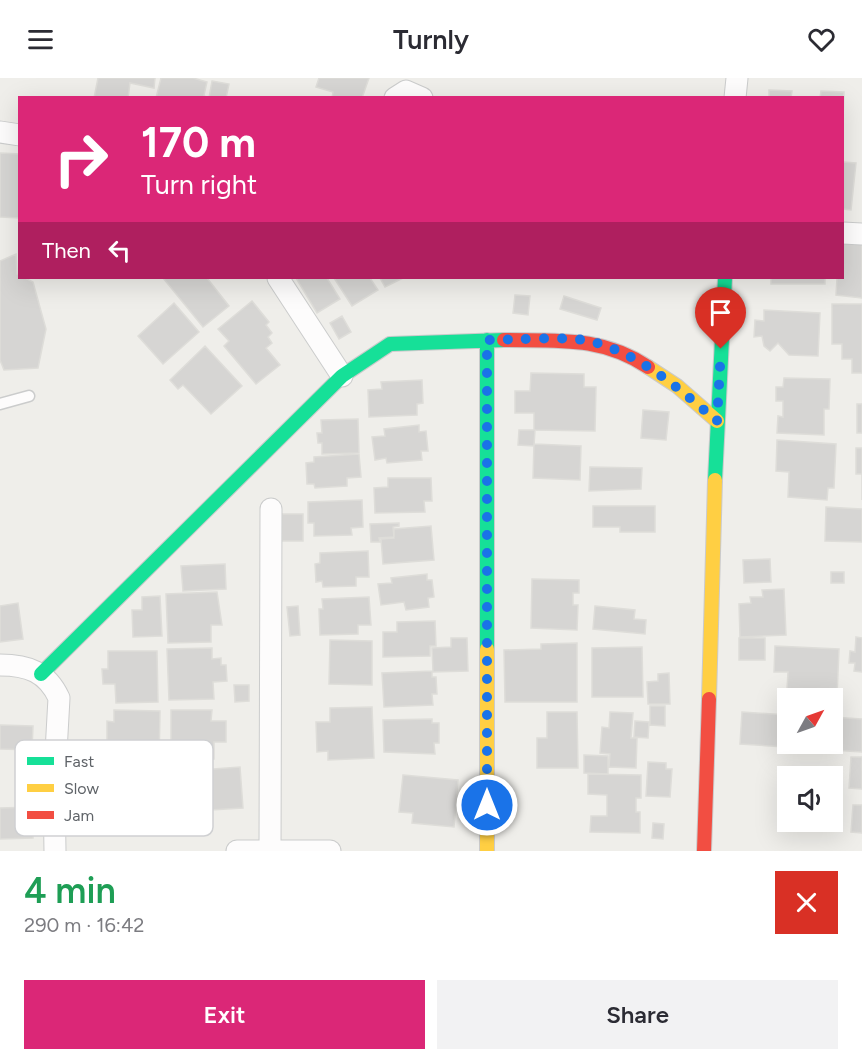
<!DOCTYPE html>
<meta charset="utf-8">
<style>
:root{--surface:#fff;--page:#f2f2f3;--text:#2b2b33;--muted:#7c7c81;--accent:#db2777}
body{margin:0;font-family:Figtree,sans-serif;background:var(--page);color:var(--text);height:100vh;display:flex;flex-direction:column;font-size:22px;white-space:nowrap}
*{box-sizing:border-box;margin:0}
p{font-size:20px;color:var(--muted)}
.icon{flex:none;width:33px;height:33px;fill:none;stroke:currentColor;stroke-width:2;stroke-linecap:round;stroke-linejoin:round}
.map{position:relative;height:773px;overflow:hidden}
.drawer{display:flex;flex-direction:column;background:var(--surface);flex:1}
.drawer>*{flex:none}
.top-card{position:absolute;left:18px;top:18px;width:826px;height:183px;border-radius:0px;box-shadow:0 6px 24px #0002;background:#db2777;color:#fff;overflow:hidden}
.needle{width:39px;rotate:50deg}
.fabs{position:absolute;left:777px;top:610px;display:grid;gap:12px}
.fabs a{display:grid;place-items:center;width:66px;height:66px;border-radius:0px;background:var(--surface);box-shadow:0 6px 24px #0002;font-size:30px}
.pin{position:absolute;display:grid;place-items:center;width:51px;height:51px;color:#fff;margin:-62px -26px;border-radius:50% 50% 50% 0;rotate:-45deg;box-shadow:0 0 6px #0007}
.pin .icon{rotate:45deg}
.me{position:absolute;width:66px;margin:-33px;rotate:0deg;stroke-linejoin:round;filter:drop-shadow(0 0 4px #0008)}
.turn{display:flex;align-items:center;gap:21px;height:126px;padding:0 24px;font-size:27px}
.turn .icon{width:78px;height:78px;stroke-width:2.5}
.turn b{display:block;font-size:42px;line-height:51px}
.then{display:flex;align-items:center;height:57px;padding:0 24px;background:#0003;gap:12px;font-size:22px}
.round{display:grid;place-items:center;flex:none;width:63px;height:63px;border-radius:0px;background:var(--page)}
.head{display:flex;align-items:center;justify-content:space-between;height:102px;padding:0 24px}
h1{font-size:36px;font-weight:600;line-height:45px;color:#1e9e55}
.action{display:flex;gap:12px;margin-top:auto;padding:12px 24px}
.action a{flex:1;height:69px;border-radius:0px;background:var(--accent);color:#fff;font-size:24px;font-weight:600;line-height:69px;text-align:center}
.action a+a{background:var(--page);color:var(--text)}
header{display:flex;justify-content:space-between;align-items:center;height:78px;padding:0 24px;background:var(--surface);font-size:27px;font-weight:600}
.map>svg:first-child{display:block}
.building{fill:#d6d5d3;stroke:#deddd9;stroke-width:1.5}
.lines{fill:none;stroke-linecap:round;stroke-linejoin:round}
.lane-casing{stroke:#cbcccc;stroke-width:13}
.street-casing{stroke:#cbcccc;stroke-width:23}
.fast-casing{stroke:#cacacb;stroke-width:16}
.slow-casing{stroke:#cacacb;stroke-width:16}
.jam-casing{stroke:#cacacb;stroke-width:16}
.lane{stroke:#fdfcfc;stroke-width:10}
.street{stroke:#fdfcfc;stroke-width:21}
.fast{stroke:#16e098;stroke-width:14}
.slow{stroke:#ffcf43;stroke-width:14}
.jam{stroke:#f24e42;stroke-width:14}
.route{stroke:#1a73e8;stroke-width:10;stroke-dasharray:0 18}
.key{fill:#fff;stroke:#cfd0d2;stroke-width:1.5}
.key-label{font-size:16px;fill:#5f6368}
</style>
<header><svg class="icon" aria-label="menu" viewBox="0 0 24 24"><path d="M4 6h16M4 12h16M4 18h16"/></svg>Turnly<svg class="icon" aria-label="heart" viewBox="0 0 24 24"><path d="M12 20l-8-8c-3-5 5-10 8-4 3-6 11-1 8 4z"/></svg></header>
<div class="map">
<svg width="862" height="773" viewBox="0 0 862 773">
<rect width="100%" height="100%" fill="#efeeea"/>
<path class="building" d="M98,0H155L154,10L130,5L128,20H94Z
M161,0H193L207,4L204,17L206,20H156Z
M319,0H369L362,20H332L333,14L316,9Z
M212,3L229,6L226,20H209Z
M769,12L792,13L791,20H769Z
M821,13L844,14L843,41V20H820Z
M0,75L20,76V140L0,139Z
M843,84L856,85L851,132L843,131Z
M843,164L862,165V220L836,217L837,200H843Z
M16,176L17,196L33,204L46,251L38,290L4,292L0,282V183Z
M163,200H207L229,228L203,249Z
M296,200H327L340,221L317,235Z
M334,200H370L378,212L352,228Z
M380,200H403L385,209Z
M771,200H825V206H771Z
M515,217L530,218L528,237L513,235Z
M564,218L601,230L597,242L560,231Z
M252,223L269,244L266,247L272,255L268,259L272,265L266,270L280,287L256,306L224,268L229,263L218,251Z
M174,225L199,254L163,286L138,258Z
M832,226H862V295H852V281H842V266H832Z
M764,232L820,235L818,278L789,277L778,265L770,273L764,268L762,258L754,259L755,242L764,243Z
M342,238L351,254L339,261L330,245Z
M205,268L242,308L211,336L183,307L178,311L170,302Z
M531,295L584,296V309H596L595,353L534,352V335H515V313H530Z
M784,300L830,301L829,331H824V357L777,355L778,338L783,339V323H776V309H783Z
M422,302L423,325L417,326V337L369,339L368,312L382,311L381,304Z
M857,326H862V355H857Z
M643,332L669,334L666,362L641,360Z
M358,341L359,375L322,376V365H318L317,355H322L321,342Z
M419,347V354L426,353L428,373H421L422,382L387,385L386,380L375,382L372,359L385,358L384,351Z
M519,352H535L534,368L518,367Z
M777,362L836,366L834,410H828L827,422L788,419L789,394L776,393Z
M534,366L581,368L580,402L533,400Z
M856,370H862V422V396H856Z
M359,376L361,399L347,400V408L315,410L314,406H307L306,385L314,384V379Z
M590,389L642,390L641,411L589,413Z
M388,400H431L432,423H424L425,434L375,435L374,410L388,409Z
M362,422L363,449L351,450L352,457L314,458V445H308V424Z
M593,428H655V454H620V449H593Z
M826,429L862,431V464L825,463Z
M282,436H303V463H282Z
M399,445V448L393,449L394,459L379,460L380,464H371L370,446Z
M431,448L434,482L383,486L381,461L394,460V451Z
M368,473L369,499H356V508L323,509L322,503L316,504L315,486L320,485V475Z
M770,481L771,504L744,505L743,482Z
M225,486L226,511L183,513L181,488Z
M831,494H844V505H831Z
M427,496V502H432L434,519L428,520L429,529L406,532L404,524L381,527L378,506L392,505L391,500Z
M532,501L579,502V515H573V527H578L577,552L531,550Z
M784,511L786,557L740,559L739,526L751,525L750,519H763L762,512Z
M217,514L222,547H211V564L168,565L166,516Z
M160,518L162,558L133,559L132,532H142V519Z
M369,519L371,547H358V556L320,557L319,531H323L322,521Z
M18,525L23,561L0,564V528Z
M298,528L300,557L290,558L287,529Z
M595,528L635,532L634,541L646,542L645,556L593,551Z
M435,543L436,568H430V578L383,579V554H397V544Z
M856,559L862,560V594L854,593L855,585H849L850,573L855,574Z
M451,560H467L468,593L433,594L432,570L451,569Z
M739,560H765V582H739Z
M330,562L372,563V607L329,606Z
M577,565V624H505L504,572L541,571V566Z
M775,568L839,571L837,619L811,618V612L787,611L788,594H774Z
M642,569L643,619H592V570Z
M212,570V581L221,580V587H226L227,603L213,604L214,621L169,622L167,571Z
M108,573H157L158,624L116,625L115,606H103L102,591H108Z
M432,593V599H436L437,616H432L433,627L384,629L382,595Z
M669,595L670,626H648L647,604L658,603V596Z
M234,607H249V623L235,624Z
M650,628H665V648L650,647Z
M372,629L374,680L328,682V673L317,674L316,644H330V630Z
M114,632L160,633L159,686L116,685V667H107V643L114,644Z
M171,632H212L211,643H226V664H214V681H171Z
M547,634H577L578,690H537V660H547Z
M610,634L633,635L631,660H637L636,690L609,689L610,676L600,675L602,649L609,650Z
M742,634L788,637V666H832V639L862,641V674L740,666Z
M432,641V645H439V665H434L435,676L384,674L383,642Z
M635,643L649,644L648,660L634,659Z
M0,647L33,648L32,672L0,671Z
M584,677L608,678V696L584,695Z
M851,679H862V711L849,710Z
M648,684L666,685V691H672L670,719L646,718Z
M240,689L243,730L194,733L195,745L175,746L172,694Z
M588,696L641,697V720H636V734H640V755L590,754L591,738H607V717L588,716Z
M403,697L458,702L454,749L412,745L413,735L399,734Z
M853,727H862V755L851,754Z
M33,729V760L0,761V730Z
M653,745L664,746L663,761L652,760Z"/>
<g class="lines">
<defs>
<path id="lane" d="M0,326L29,318"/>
<path id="street" d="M395,20L406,13L422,20
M735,20L737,0
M0,54L20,57
M843,155L862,156
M278,200L342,298
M0,587C28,587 47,594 59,620L54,710L55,773
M237,773H330
M270,773L271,431"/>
<path id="fast" d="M487,262V571
M715,402L725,200
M41,596L342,298L390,266L504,262"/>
<path id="slow" d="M648,289L677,308L717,343
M487,571V773
M709,621L715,402"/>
<path id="jam" d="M504,262C558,263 601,258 648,289
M704,773L709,621"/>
</defs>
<use href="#lane" class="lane-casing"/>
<use href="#street" class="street-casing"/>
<use href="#fast" class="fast-casing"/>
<use href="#slow" class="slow-casing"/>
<use href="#jam" class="jam-casing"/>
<use href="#lane" class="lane"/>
<use href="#street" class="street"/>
<use href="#fast" class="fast"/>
<use href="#slow" class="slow"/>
<use href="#jam" class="jam"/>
</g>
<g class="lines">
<path class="route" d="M487,727V262C513,262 566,258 589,263C639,275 678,310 717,343L721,271"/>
</g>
<rect x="15" y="662" width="198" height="96" rx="9" class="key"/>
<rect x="27" y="679" width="27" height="8" fill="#16e098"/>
<rect x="27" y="706" width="27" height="8" fill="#ffcf43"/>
<rect x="27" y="733" width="27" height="8" fill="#f24e42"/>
<g class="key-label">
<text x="64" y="689">Fast</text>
<text x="64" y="716">Slow</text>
<text x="64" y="743">Jam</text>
</g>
</svg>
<div class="fabs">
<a><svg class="needle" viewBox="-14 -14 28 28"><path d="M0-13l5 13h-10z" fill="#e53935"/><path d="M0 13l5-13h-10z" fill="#7c7c81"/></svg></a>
<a><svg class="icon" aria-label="sound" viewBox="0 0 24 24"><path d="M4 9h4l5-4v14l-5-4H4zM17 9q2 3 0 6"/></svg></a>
</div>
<div class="pin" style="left:721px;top:271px;background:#d93025"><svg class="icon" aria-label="arrive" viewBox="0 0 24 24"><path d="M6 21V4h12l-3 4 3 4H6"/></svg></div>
<svg class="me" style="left:487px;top:727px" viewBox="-20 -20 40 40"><circle r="17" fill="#1a73e8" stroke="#fff" stroke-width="3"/><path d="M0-11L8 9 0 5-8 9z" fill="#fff"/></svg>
<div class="top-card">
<div class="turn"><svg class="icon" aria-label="right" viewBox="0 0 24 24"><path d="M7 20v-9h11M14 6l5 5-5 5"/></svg><div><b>170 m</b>Turn right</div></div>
<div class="then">Then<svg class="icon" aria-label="left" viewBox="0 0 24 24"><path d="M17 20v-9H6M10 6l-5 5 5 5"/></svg></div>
</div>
</div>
<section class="drawer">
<div class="head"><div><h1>4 min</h1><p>290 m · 16:42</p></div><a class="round" style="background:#d93025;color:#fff"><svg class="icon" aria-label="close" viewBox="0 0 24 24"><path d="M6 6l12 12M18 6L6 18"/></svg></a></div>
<div class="action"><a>Exit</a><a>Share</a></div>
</section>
